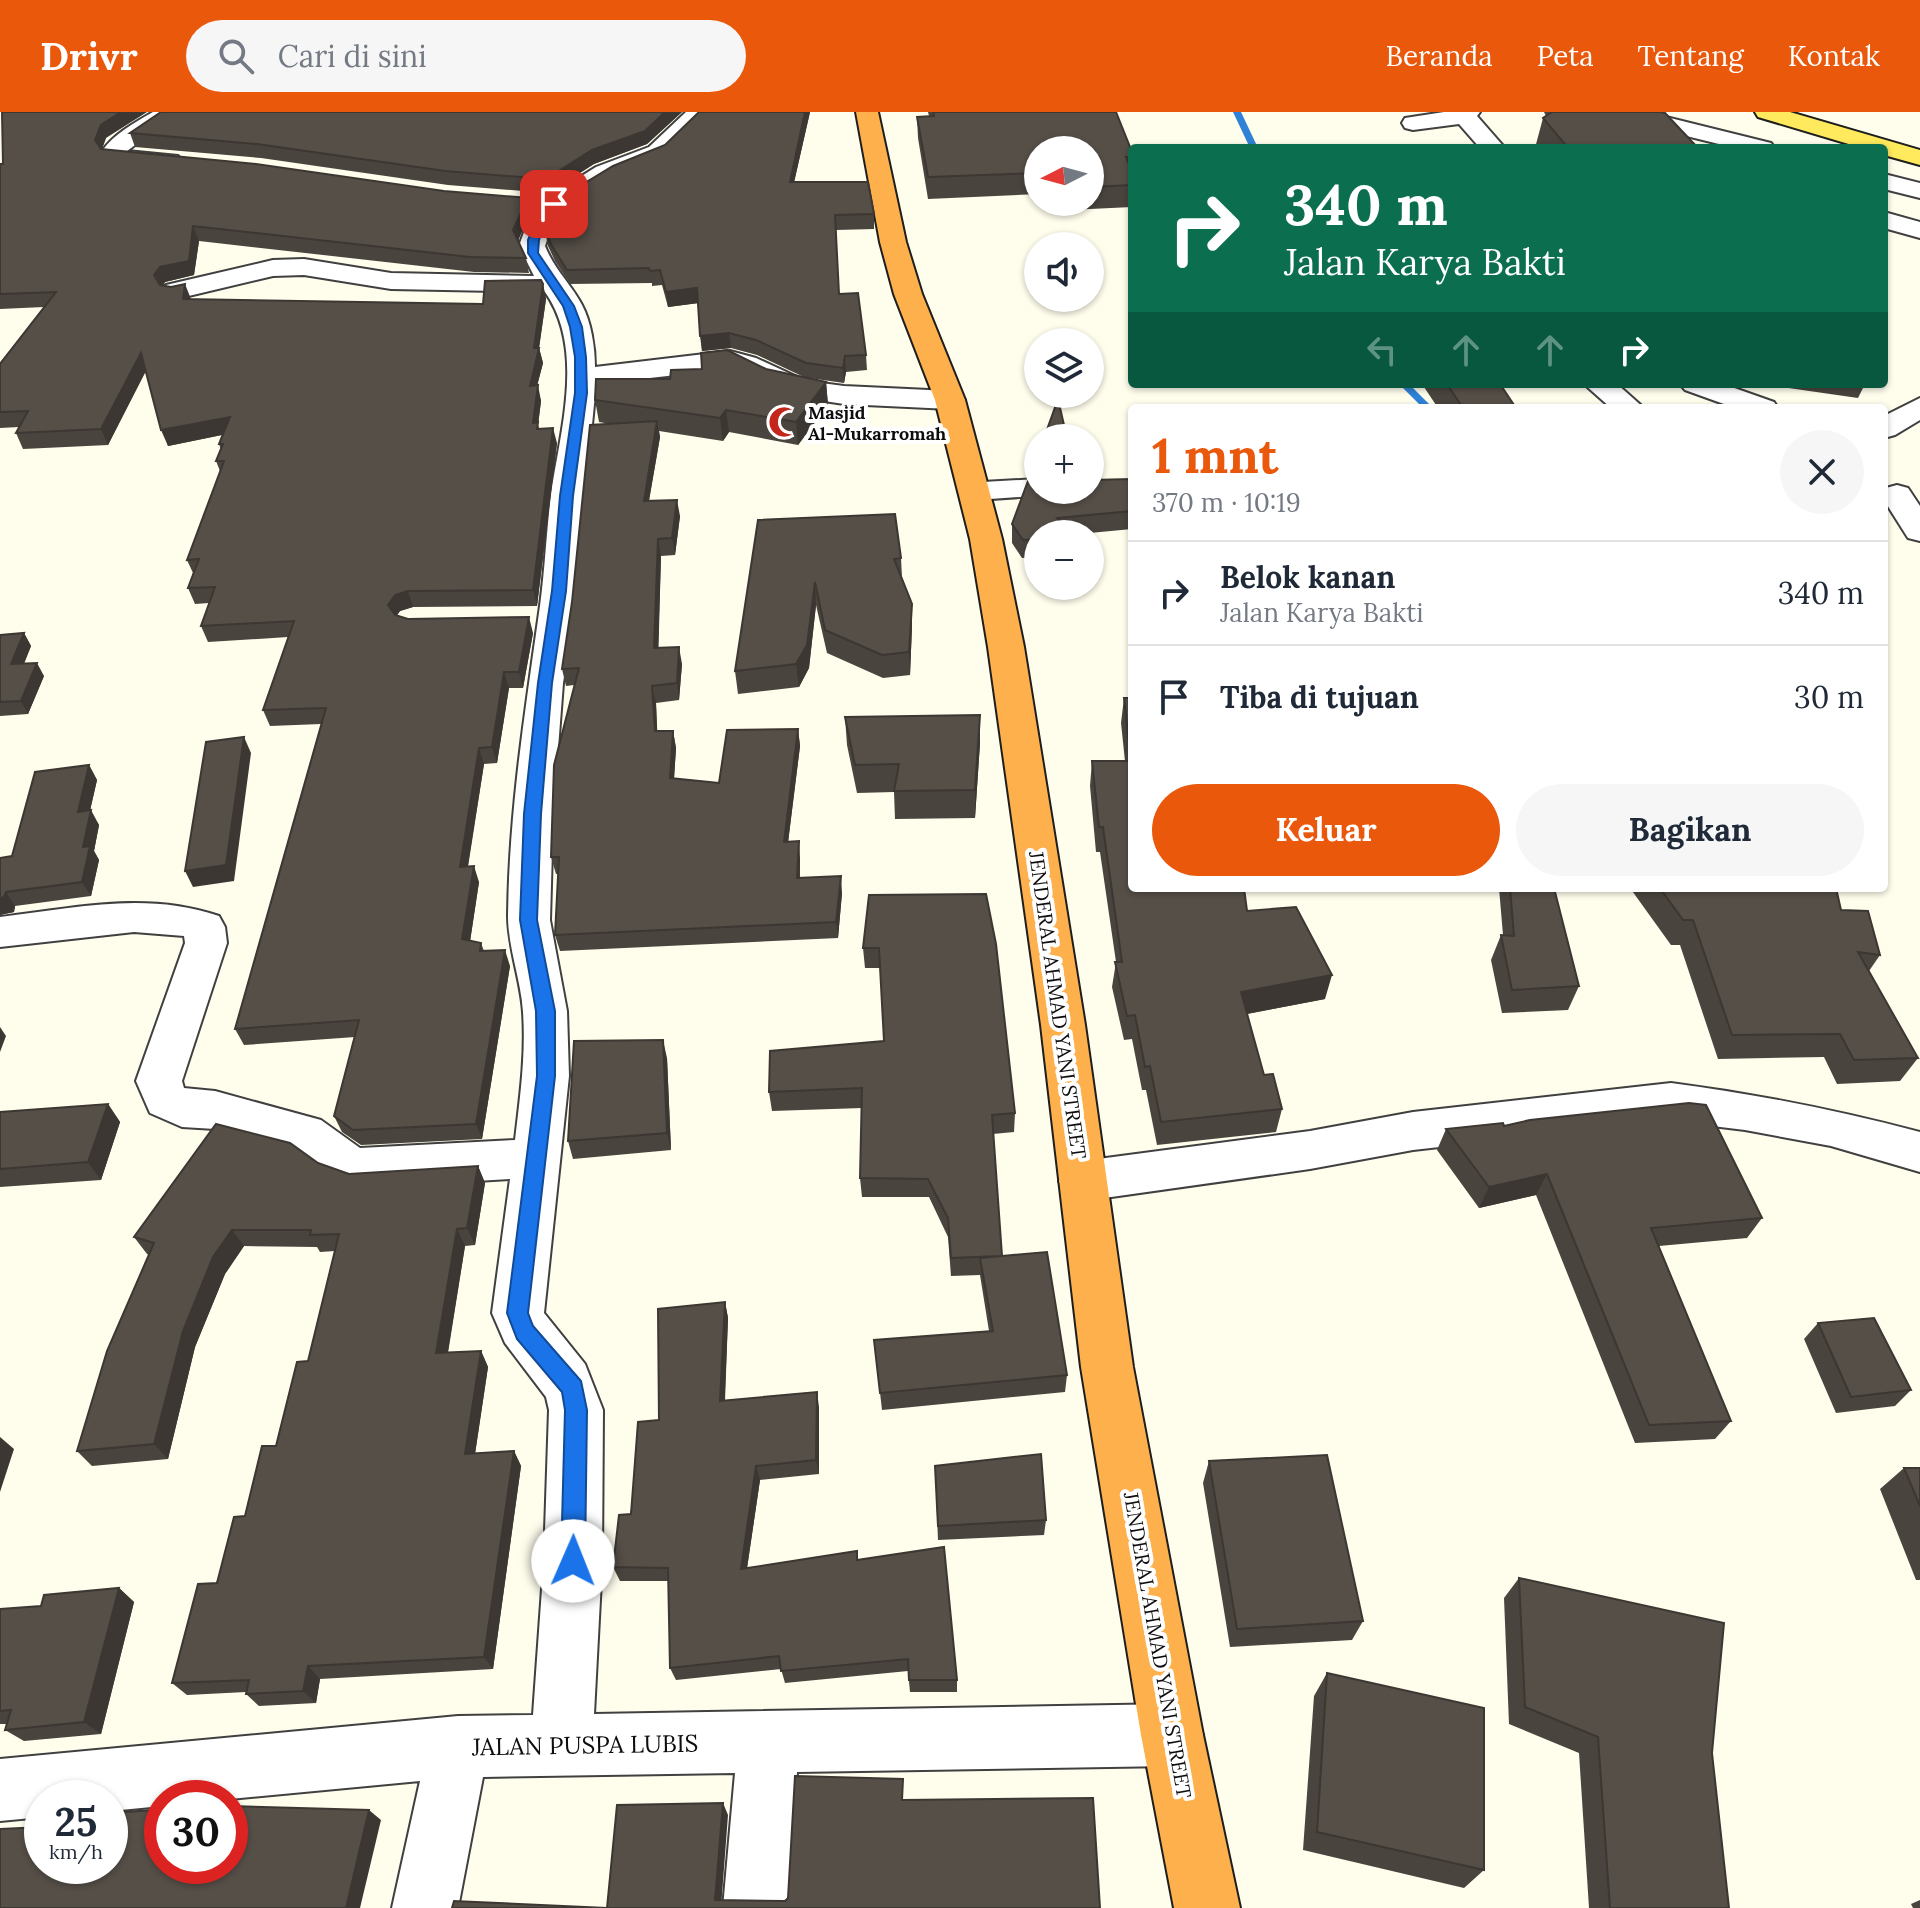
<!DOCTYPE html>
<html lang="id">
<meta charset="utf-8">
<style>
:root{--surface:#fff;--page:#f6f6f7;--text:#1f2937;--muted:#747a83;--line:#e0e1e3;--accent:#ea580c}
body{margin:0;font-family:Lora,serif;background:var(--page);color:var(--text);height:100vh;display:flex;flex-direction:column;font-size:30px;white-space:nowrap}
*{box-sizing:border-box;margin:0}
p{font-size:26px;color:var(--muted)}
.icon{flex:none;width:44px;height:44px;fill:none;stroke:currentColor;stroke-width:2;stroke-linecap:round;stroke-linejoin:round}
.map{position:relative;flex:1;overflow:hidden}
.drawer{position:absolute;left:1128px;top:292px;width:760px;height:488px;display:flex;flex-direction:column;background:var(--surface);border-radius:8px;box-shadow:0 2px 6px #0004}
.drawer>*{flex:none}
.guide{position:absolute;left:1128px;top:32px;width:760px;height:244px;border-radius:8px;box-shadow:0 2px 6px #0004;background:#0b6e4f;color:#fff;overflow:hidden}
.needle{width:52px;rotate:264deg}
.fabs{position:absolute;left:1024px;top:24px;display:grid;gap:16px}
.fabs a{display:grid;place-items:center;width:80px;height:80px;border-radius:50%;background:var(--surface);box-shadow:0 2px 6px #0004;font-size:40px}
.speed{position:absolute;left:24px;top:1668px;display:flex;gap:16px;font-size:40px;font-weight:700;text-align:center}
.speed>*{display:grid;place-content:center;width:104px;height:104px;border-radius:50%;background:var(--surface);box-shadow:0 2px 6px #0004;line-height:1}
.speed small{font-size:20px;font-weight:400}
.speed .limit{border:12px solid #d22;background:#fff;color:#111}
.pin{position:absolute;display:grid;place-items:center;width:68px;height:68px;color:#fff;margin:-34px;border-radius:16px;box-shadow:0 4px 12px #0006}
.me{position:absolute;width:88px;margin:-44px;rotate:1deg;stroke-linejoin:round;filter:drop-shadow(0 0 6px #0008)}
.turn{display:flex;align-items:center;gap:28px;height:168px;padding:0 24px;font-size:36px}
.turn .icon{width:104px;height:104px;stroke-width:2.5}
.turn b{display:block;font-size:56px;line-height:68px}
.lanes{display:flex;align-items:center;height:76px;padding:0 24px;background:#0003;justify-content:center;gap:40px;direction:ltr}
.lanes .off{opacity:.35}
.round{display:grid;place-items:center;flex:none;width:84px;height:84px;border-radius:42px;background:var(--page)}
.headline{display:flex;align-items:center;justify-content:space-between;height:136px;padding:0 24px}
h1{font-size:48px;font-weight:700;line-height:60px;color:var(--accent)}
.cta{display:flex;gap:16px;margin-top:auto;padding:16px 24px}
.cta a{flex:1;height:92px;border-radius:48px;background:var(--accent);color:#fff;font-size:32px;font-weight:700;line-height:92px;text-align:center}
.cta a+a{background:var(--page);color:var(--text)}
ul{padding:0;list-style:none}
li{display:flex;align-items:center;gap:24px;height:104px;padding:0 24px;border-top:2px solid var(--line)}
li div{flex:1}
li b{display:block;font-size:30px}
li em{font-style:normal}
header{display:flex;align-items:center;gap:48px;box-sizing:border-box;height:112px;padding:0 40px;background:var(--accent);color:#fff}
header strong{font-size:38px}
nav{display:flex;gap:44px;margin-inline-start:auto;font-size:28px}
.search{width:560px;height:72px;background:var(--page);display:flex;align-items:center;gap:20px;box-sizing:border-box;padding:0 28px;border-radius:44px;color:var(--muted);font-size:30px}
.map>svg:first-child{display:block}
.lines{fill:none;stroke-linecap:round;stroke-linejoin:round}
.stream{fill:#2f82d6;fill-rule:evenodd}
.minor-casing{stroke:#404040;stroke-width:4}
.major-casing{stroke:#1e1e1e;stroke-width:4}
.highway-casing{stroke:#1e1e1e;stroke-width:4}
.minor{fill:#fff;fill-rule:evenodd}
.major{fill:#ffe95c;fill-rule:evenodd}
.highway{fill:#fdb04c;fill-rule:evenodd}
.wall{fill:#4a443e}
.shaded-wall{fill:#3c3732}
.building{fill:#564f48;stroke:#3c3732;stroke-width:2}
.route{fill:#1a73e8;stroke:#114b97;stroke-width:2}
.labels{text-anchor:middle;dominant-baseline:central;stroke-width:8;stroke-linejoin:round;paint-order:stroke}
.far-poi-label{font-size:18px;font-weight:bold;fill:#0d0d0d;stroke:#fff;text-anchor:start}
.street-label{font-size:20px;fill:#0d0d0d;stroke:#fff}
.near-street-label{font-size:24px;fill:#0d0d0d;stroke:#fff}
</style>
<header>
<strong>Drivr</strong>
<div class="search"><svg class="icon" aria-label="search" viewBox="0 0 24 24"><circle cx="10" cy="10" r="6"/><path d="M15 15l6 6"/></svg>Cari di sini</div>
<nav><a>Beranda</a><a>Peta</a><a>Tentang</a><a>Kontak</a></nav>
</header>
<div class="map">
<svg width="1920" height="1796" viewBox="0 0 1920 1796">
<rect width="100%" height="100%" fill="#fffdec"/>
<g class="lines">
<path class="stream" d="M1233,0H1241L1258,36H1250Z
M1399,272H1409L1433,296H1423Z"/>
<defs>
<path id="minor" d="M153,0H180L127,39L178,44L182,49L178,54L170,56L111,50L102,39C115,21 134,11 153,0Z
M686,0H710L665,45L614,65L563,97L553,110L545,134C554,157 571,172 582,193C591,210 595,235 595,255L730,239L756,246L806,269L844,274L950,279L960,282L965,288L960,294L950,297L844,292L804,286L769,276L730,257L596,272L573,507L563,571L553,702L550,808L567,899L569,964L544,1201L585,1252L603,1298L602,1449L594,1602L1172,1592L1194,1601L1203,1623L1194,1645L1172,1654L797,1660L789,1796H723L735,1661L483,1665L458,1796H392L420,1669L230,1687L162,1686V1694L110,1699V1686H42V1705L0,1709V1647L458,1604L533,1603L544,1449L549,1298L546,1285L505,1231L492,1201L510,1067L359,1076L329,1066L290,1037L215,1017L182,1015L150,1001L136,969L185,831L184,824L134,820L0,835V805C74,796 147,779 219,804L225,815L227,831L182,969L184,976L215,979L321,1008L360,1036L515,1028C520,985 526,943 523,900C521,868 508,836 508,804C509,704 524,606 538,508C545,464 546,419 552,375C562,313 584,235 545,180L391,177L304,163L273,164L176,187L166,185L163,179L166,173L273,148L304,147L391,161L534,164L519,134L528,109L545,87L596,55L649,35Z
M1444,0H1480L1477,4L1505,36H1480L1459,12L1413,18L1405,16L1402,11L1405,6Z
M1646,0L1771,31L1775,36H1735L1638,12L1635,7L1638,2Z
M1884,62L1920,71V86L1884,77Z
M1884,100L1920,110V126L1884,116Z
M1584,272H1617L1644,296H1611Z
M1680,272H1723L1774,290L1778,296H1735L1685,278Z
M1920,286V308L1895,323L1884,326V304Z
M1038,367V378H1052L1049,383L976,388L965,385L960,378L965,371Z
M1897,373L1908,376L1920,394V429L1908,426L1884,388L1886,376Z
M1671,971C1756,982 1837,998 1920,1020V1060L1831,1034L1745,1018L1671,1009L1413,1038L1310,1057L1083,1089L1066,1083L1059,1069L1066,1055L1083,1049L1310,1019L1413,1000Z"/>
<path id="major" d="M1755,0H1790L1920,38V53L1884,43V36H1862L1758,5Z"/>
<path id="highway" d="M856,0H878L906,130L922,182L965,288L1002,427L1024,535L1085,913L1133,1255L1203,1623L1240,1796H1174L1141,1623L1081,1255L1041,913L988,535L970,427L935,288L894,182L880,130Z"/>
</defs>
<use href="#minor" class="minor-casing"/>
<use href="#major" class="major-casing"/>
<use href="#highway" class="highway-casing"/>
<use href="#minor" class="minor"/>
<use href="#major" class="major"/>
<use href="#highway" class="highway"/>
</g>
<path class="wall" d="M161,0H682L647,32L594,52L548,81L448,73L261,46L135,35L130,21Z
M699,0H810L794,70L874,102V117L836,118L839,182L866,243L867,258L846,260L844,271L809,266L826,270L828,293L798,333L729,320L723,329L659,319L660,325L649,389L680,404L675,443L661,444L658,536L682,552L679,588L656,591L657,619H673L676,636L674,666L719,671L798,617L800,634L788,730L800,746V766L842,781L838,826L560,839L555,823L558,762H556L551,745L574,573L566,574L562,557L610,312L599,310L595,288L670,267L766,257L806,266L757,243L731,236L702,239L698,191L668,195L662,173L652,174V171L570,172L555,149L548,134L545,119L665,33Z
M928,0H1116L1132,40V95L1048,99L1046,90H1090V38H1038V82L928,87L918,26L917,5L929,4Z
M1544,0H1660L1698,36H1535L1543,6L1546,4Z
M106,26L102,37L530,100L518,129L526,146L529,161L474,160L199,129L194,163L165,170L163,174L191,187L483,192L543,172L546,187L539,236L543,251L537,274L541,289L538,313L539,317L557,331L537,494L413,495L400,499L397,503L408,507L533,521L523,576H509L497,651L484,652L468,755L479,770L470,829L481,831L484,839L510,854L482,1027L361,1033L342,1020L334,1004L355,925L244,933L235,917L321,612L270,614L263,598L288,525L208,530L201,514L209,491L195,492L188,476L193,461L187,448L220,359L216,349L221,338L219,332L222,323L168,334L146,259L108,333L23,337L16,321L19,315L0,316V252L44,195L0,197V52Z
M1422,272H1500L1516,296H1438Z
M1760,272H1865L1858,286Z
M1038,342V364H1036Z
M1132,367V417L1079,422H1038V445L1022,446L1012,431V412L1091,369Z
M758,408L901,446L902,465L912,492V514L910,563L883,566L827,541L816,493L809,556L799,575L738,582L735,559Z
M24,521L31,534L24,552L44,564L28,602L0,604V523Z
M1124,586L1247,799L1325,887L1247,902L1264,963L1282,997L1276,1020L1157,1033L1146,978H1142L1132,927L1124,928L1112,875L1116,850L1100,740H1096L1090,674L1092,649H1125L1121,611Z
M845,605L980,631L975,706L895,707L894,680L857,681L847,633Z
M89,653L97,668L90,699L99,713L94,739L99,748L91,784L15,794L14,800L0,803V746L12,744Z
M1499,776H1554L1579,874L1568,898L1502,901L1491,848L1501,823H1503Z
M1630,776H1836L1841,798L1880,843L1869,859L1918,946L1900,969L1837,972L1824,945L1718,947L1680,833H1671Z
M869,783L1015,1001L1014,1020L993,1022L1002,1144L1067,1263L1065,1280L882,1298L874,1228L989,1219L980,1163L951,1164L948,1125L929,1085H862L860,1066L862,996L772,999L769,980L884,929L880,856H865L863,836Z
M667,946L671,1038L573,1047L568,1029Z
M108,992L120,1010L101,1068L0,1075V1000Z
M1504,1014L1762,1106L1747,1126L1659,1134L1731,1309L1715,1327L1635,1331L1536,1083L1479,1096L1437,1038L1446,1017Z
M318,1051L349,1062L478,1054L485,1071L475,1133L465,1134L448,1241L481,1239L488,1255L475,1341L514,1339L521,1354L493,1557L320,1567L316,1591L259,1594L246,1582V1580L187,1583L172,1571L276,1334L308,1249L335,1139L320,1140L317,1135L244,1134L225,1162L195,1235L168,1347L92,1354L77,1339L149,1143L147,1142L134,1125Z
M725,1190L728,1206L725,1289L819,1295V1362L760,1368L747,1456L857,1439L858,1448L957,1568V1580H910L908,1559L785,1571L781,1557L676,1568L670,1556L669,1469H620L613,1455L659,1308Z
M1818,1211L1911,1278L1895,1294L1836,1301L1804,1227Z
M1209,1349L1363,1509L1352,1528L1230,1535L1203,1371Z
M935,1354L1046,1408L1044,1423L938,1428Z
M1904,1356H1920V1468H1916L1880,1377Z
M1519,1466L1712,1641L1729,1796H1589L1579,1641L1509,1612L1504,1486Z
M119,1476L134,1490L101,1622L24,1629L5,1618L7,1612H0V1497L41,1494Z
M1327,1561L1484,1758L1464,1776L1303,1738L1314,1584Z
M1920,1788V1796H1913L1911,1792Z"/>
<path class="shaded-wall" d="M121,0H147L106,26L100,42L95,28L101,13Z
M665,0H682L647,32L594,52L548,81L546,67L592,38Z
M805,0H810L791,84L790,70Z
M528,86L530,100L516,133L513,118Z
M193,114L199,129L194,163L165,170L160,178L154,163Z
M185,172L191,187L189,202L183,187Z
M543,172L546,187L539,236L543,251L533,289L530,274Z
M697,176L699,191L668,195L666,180Z
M729,221L731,236L702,239L700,224Z
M141,241L147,256L108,333L101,317Z
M845,244L846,260L844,271L843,256Z
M826,270L828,293L798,333L796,310Z
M538,273L541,289L538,313L541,326L533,311Z
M726,298L729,320L723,329L720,306Z
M230,305L236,320L168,334L161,318Z
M657,309L660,325L646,405L644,389Z
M553,316L557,331L537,494L533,478Z
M677,388L680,404L675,443L672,426Z
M658,427L661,444L658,553L654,536Z
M815,470L816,493L809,556L799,575L796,552Z
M408,479L413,495L400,499L393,509L388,493L395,483Z
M912,492V514L910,563L909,540Z
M529,505L533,521L523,576L519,560Z
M24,521L31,534L18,565L11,552Z
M679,535L682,552L679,588L677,571Z
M37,551L44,564L28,602L21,589Z
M504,560L509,576L497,651L492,635Z
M652,574L656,591L658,636L655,619Z
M980,603V631L975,706V678Z
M798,617L800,634L786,747L784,730Z
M673,619L676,636L673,683L670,666Z
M244,625L251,641L234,769L193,775L185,759Z
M479,636L484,652L465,771L460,755Z
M89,653L97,668L86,715L78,700Z
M91,698L99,713L94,739L99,748L91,784L82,770L83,735Z
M799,729L800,746L799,782L797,766Z
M474,754L479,770L468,843L462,827Z
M841,764L842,781L838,826L836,810Z
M6,780L15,794L14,800L0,803V786Z
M505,838L510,854L482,1027L476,1012Z
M1332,863L1325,887L1236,904L1241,880Z
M0,915L6,924L0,940Z
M663,928L667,946L671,1038L667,1021Z
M108,992L120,1010L101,1068L88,1050Z
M478,1054L485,1071L475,1133L467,1116Z
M1547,1062L1536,1083L1479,1096L1489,1075Z
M457,1117L465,1134L445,1257L436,1241Z
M232,1118L244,1134L225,1162L195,1235L168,1347L154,1332L183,1219L213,1145Z
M725,1190L728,1206L724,1304L720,1289Z
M481,1239L488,1255L473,1356L465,1342Z
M817,1280L819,1295V1362L816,1348Z
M0,1325L14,1337L0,1380Z
M514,1339L521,1354L493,1557L484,1545Z
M756,1354L760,1368L745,1470L741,1457Z
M119,1476L134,1490L101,1622L84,1610Z
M308,1554L320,1567L316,1591L303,1579Z
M723,1691L728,1703L721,1796L715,1788Z
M369,1698L381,1708L360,1796H346Z"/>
<path class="building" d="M2,0H121L101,13L95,28L101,37L256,52L444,79L528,86L513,118L526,146L470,145L193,114L189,149L160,155L154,163L160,173L171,175L185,172L183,187L483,192L485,169L541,168L543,172L534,236H539L530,274L538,273L533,311L538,310L537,317L553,316L533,478L408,479L395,483L388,493L395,503L408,507L529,505L519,560H504L492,635L479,636L460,755L474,754L462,827L481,831L480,839L505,838L476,1012L353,1018L334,1004L359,908L235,917L326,596L263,598L294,509L201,514L215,475L188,476L199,447L187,448L224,349H216L223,332H219L230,305L161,318L141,241L101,317L16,321L28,299L0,300V252L56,180L0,182V52H3Z
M161,0H665L645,19L592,38L546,67L445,59L257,32L130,21Z
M699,0H805L790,70H868L874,102L835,103L839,182L858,181L866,243L845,244L843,256L806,251L756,228L729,221L700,224L697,176L666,180L660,158L650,159L649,156L567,158L552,134L545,119L553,97L562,85L613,54L665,33Z
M933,0H1116L1132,40V45H1126L1132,59V73L1090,75V38H1038V61L928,65L917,5L934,4Z
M1552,0H1660L1665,1L1698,36H1568L1543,6Z
M727,238L766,257L826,270L796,310L726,298L720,306L595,288L596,267H670L671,258L702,257L701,241Z
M1447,272H1500L1516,296H1463Z
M1058,287L1067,326H1044Z
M657,309L644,389L677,388L672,426L658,427L654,536L679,535L677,571L652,574L655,619H673L670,666L719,671L727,618L798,617L784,730L799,729L797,766L841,764L836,810L555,823L559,745H551L554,653L579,556L562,557L572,490L590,313Z
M1132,367V399L1057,406L1070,422H1038V427L1023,428L1012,412L1028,369L1038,368V378H1090V368Z
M895,402L901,446L894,447L912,492L909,540L882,543L825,518L815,470L807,533L796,552L735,559L758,408Z
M24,521L11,552L37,551L21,589L0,590V523Z
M1124,586H1132V776H1244L1247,799L1296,795L1332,863L1241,880L1264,963L1273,962L1282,997L1161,1010L1150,954L1145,955L1135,903L1127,904L1115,850H1122L1103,715H1099L1092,649H1131Z
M980,603L975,678L894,679L899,652L855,653L845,605Z
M244,625L226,753L185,759L206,630Z
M89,653L78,700L91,698L83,735L90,734L82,770L6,780L4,785L0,786V746L12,744L35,660Z
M1510,776H1554L1579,874L1512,878L1501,823L1514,824Z
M1660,776H1836L1841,798L1868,799L1880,843L1858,840L1918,946L1854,948L1840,922L1732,923L1693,808H1683Z
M986,782L996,832L1015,1001L992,1003L1002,1144L1047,1140L1067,1263L880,1281L874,1228L993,1219L980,1146L1001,1144L951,1146L948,1106L928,1067L860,1066L862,976L769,980L770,939L884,929L879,836H863L869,783Z
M663,928L667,1021L568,1029L574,929Z
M1689,991L1706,993L1762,1106L1651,1116L1731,1309L1649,1313L1547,1062L1489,1075L1446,1017L1503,1011L1504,1014L1530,1008Z
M108,992L88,1050L0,1057V1000Z
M216,1012L290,1031L318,1051L349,1062L478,1054L467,1116L457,1117L436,1241L481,1239L465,1342L514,1339L484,1545L308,1554L303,1579L246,1582L249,1568L172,1571L198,1472L217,1471L234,1405L245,1404L262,1334H276L297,1250L308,1249L339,1122L310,1123L311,1118H232L213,1145L183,1219L154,1332L77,1339L107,1239L154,1131L134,1125Z
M725,1190L720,1289L817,1280L816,1348L756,1354L741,1457L857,1439V1448L944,1435L957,1568H909L908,1547L781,1559L779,1544L670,1556L668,1456L613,1455L619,1403L631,1402L638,1310L659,1308L658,1197Z
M1874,1206L1911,1278L1851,1285L1818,1211Z
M1041,1342L1046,1408L938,1414L935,1354Z
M1327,1343L1363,1509L1237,1517L1209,1349Z
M1904,1356H1920V1394Z
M1519,1466L1724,1511L1712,1641L1729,1796H1610L1598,1625L1525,1595Z
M119,1476L84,1610L5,1618L11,1598L0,1599V1497L41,1494L44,1483Z
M1327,1561L1484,1596V1758L1317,1720Z
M795,1664L903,1667L902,1688L1093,1686L1100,1796H452L454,1789L607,1796L617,1693L723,1691L715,1788L785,1789L788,1786Z
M155,1692H162V1754H230V1694L369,1698L346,1796H0V1717L42,1715V1754H110V1701L153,1698Z"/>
<path class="route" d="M550,89L559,92L546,109L539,128L538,141L574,194L582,215L586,245L587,281L573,384L566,479L552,571L541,702L537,808L555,899V964L528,1201L533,1214L581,1269L587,1298L585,1449L582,1457L573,1461L565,1457L561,1449L565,1298L562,1280L517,1227L507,1201L537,964L536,899L520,808L524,702L538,571L552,479L560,384L575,281V245L570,215L563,194L528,141V128L536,109Z"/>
<defs>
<symbol id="mosque-bare" viewBox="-9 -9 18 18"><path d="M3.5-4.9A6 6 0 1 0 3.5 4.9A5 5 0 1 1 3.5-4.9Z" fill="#c5261c" stroke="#fff" stroke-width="2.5" paint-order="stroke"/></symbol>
</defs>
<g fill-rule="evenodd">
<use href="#mosque-bare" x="762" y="288" width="44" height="44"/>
</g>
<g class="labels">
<g class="far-poi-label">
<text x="808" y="300">Masjid<tspan x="808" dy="21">Al-Mukarromah</tspan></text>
</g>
<g class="street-label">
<text transform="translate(1058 893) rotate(82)">JENDERAL AHMAD YANI STREET</text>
<text transform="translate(1158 1533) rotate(80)">JENDERAL AHMAD YANI STREET</text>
</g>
<g class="near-street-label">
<text transform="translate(585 1633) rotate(-1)">JALAN PUSPA LUBIS</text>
</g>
</g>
</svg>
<div class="fabs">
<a><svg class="needle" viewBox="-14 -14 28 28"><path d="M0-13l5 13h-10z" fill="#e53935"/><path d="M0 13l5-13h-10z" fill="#747a83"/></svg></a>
<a><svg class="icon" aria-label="sound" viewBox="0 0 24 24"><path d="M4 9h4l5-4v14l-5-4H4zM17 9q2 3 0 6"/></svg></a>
<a><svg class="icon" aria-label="layers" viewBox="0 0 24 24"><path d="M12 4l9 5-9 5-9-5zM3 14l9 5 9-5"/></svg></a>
<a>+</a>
<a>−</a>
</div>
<div class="speed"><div>25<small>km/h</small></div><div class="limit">30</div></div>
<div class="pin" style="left:554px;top:92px;background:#d93025"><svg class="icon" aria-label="arrive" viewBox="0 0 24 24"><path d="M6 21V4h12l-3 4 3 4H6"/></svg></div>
<svg class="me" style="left:573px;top:1449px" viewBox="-20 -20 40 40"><circle r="19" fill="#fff"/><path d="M0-13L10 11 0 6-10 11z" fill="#1a73e8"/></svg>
<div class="guide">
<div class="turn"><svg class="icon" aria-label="right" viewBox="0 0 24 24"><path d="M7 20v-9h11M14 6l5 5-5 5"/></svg><div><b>340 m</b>Jalan Karya Bakti</div></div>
<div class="lanes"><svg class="icon off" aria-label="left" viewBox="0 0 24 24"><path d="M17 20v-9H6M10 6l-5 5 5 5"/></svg><svg class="icon off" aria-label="ahead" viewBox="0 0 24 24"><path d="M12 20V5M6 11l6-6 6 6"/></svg><svg class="icon off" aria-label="ahead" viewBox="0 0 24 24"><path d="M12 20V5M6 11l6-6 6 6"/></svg><svg class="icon" aria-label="right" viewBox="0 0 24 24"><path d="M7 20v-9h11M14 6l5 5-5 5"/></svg></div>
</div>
<section class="drawer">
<div class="headline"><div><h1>1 mnt</h1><p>370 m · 10:19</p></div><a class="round"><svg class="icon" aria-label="close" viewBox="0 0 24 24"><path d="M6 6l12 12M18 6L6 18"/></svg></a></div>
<ul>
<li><svg class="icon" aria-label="right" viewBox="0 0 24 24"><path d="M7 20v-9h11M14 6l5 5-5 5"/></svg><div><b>Belok kanan</b><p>Jalan Karya Bakti</p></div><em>340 m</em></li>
<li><svg class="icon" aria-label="arrive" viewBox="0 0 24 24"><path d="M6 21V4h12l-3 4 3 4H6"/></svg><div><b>Tiba di tujuan</b></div><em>30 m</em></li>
</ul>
<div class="cta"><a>Keluar</a><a>Bagikan</a></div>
</section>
</div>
